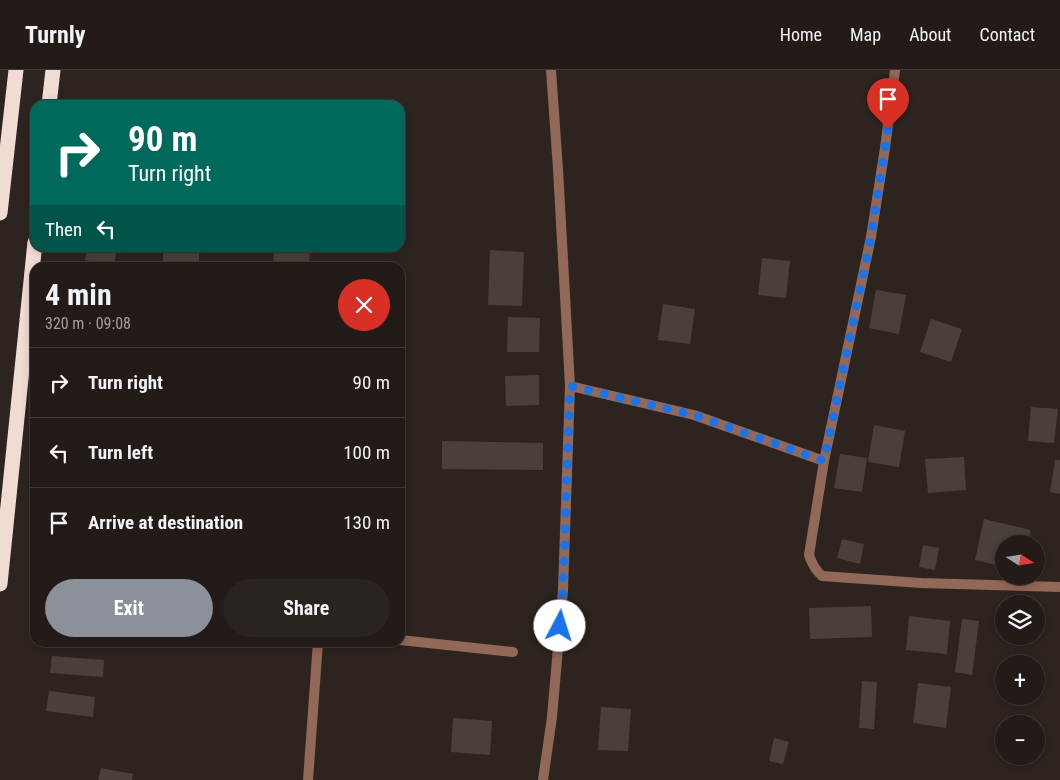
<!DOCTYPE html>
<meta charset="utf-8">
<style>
:root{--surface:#221b18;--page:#2a2421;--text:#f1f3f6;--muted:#a2a1a2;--line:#3f3937;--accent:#8c9099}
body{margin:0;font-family:"Roboto Condensed",sans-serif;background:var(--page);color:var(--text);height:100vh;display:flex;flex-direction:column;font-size:19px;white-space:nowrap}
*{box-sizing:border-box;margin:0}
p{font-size:16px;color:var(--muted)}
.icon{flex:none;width:28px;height:28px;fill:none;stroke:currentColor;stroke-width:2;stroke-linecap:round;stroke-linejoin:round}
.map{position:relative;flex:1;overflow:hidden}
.drawer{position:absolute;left:30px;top:192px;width:375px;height:385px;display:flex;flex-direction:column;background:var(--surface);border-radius:15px;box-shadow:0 2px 8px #0003,0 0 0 1px var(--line)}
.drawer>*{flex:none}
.banner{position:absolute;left:30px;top:30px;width:375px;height:152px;border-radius:15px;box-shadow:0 2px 8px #0003,0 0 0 1px var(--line);background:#00695c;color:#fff;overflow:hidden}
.needle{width:32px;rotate:102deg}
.buttons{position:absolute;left:995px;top:465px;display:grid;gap:10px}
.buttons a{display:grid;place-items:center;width:50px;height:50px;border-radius:50%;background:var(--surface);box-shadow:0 2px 8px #0003,0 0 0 1px var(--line);font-size:25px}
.pin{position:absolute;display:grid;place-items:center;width:42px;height:42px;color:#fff;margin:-51px -21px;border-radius:50% 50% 50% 0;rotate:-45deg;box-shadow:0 0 5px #0007}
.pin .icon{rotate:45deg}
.me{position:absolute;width:55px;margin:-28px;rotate:5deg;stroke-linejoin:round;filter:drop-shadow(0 0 4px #0008)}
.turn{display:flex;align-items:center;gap:18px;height:105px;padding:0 15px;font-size:22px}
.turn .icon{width:65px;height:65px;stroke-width:2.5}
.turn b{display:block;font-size:35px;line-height:42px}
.then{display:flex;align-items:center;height:48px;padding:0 15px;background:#0003;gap:10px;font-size:19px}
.round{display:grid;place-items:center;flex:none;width:52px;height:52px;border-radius:26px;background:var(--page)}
.overview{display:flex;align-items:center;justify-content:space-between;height:85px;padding:0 15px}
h1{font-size:30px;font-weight:700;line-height:38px}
.action{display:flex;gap:10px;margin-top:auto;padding:10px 15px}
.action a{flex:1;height:58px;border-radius:30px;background:var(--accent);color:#fff;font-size:20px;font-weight:700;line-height:58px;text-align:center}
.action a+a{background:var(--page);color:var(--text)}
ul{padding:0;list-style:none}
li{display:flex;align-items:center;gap:15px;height:70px;padding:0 15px;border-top:1px solid var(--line)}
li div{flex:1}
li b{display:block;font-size:19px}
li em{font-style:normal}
header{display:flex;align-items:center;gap:30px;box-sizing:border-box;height:70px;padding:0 25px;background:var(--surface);border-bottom:1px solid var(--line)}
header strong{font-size:24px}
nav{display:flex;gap:28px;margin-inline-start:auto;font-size:18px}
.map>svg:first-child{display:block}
.building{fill:#493f3b}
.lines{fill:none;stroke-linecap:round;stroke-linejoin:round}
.street{stroke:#926858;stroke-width:10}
.highway{stroke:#f1dcd4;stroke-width:15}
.route{stroke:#1a73e8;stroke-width:9;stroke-dasharray:0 16.2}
</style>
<header>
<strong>Turnly</strong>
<nav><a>Home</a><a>Map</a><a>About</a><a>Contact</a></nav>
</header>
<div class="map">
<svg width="1060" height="710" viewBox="0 0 1060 710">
<rect width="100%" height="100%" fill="#2d2420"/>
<path class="building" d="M87,178H117L114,195L85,190Z
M163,178H199V198H163Z
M274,178H310L309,198H273Z
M490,180L524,182L522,236L488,235Z
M762,188L790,191L786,228L758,225Z
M876,220L906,225L899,264L869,258Z
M663,234L695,239L690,274L658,270Z
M508,247L540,248L539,282H507Z
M931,249L962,259L951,292L920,282Z
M539,305V335L506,336L505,306Z
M1031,337L1058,339L1054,373L1028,371Z
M874,355L905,361L899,397L868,392Z
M442,371L543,373V400L442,399Z
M840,384L867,388L862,422L834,418Z
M964,387L966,420L928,423L925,389Z
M1055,390H1060V424L1050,422Z
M984,449L1031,460L1028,474H1004V497L975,490Z
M842,469L864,474L860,494L837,488Z
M923,475L939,478L935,500L919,497Z
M871,536L872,567L810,569L809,538Z
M909,546L950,551L947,584L906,580Z
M962,549L979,551L972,605L955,602Z
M52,586L104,590L103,607L50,603Z
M862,611L877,612L874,659L859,658Z
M918,613L951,617L946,658L913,653Z
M49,621L95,627L93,647L46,641Z
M601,637L631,639L628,681L598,680Z
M453,648L492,651L490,685L451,682Z
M774,668L789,672L783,694L769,691Z
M101,698L133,704L132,710H98Z"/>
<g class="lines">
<path class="street" d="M570,316L694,345L824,391L871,167L885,78L895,0
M824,391L809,485C812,494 815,500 822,506L921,513L1060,517
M400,570L513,582
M308,710L318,572
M543,710L552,647L563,520L570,316L558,99L551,0"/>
<path class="highway" d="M49,35L53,0
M0,143L16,0
M0,514L35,172"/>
</g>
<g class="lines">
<path class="route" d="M560,556L563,520L570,316L694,345L824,391L871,167L888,59"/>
</g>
</svg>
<div class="buttons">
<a><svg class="needle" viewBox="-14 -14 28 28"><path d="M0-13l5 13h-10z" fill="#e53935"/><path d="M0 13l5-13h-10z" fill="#a2a1a2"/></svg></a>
<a><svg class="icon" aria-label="layers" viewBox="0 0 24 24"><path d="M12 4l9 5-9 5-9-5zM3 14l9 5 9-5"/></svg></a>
<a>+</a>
<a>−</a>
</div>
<div class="pin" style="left:888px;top:59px;background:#d93025"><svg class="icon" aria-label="arrive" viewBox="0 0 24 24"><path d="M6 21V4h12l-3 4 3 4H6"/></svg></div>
<svg class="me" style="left:560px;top:556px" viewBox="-20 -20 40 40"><circle r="19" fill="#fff"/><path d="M0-13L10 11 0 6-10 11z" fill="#1a73e8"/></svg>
<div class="banner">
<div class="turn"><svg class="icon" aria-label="right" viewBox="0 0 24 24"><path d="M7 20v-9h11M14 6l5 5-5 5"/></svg><div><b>90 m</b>Turn right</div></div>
<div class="then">Then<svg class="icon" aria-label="left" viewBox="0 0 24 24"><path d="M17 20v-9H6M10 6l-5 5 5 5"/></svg></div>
</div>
<section class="drawer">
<div class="overview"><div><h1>4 min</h1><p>320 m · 09:08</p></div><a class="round" style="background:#d93025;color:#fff"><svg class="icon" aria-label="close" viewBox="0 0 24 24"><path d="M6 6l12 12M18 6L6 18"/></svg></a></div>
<ul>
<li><svg class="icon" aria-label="right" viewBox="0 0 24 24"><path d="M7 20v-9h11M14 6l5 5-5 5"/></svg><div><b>Turn right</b></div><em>90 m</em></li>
<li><svg class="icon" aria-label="left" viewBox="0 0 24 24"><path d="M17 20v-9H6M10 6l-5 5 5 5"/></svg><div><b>Turn left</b></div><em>100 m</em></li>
<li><svg class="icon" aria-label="arrive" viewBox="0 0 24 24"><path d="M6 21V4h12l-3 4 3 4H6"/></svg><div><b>Arrive at destination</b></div><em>130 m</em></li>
</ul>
<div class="action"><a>Exit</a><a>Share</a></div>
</section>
</div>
